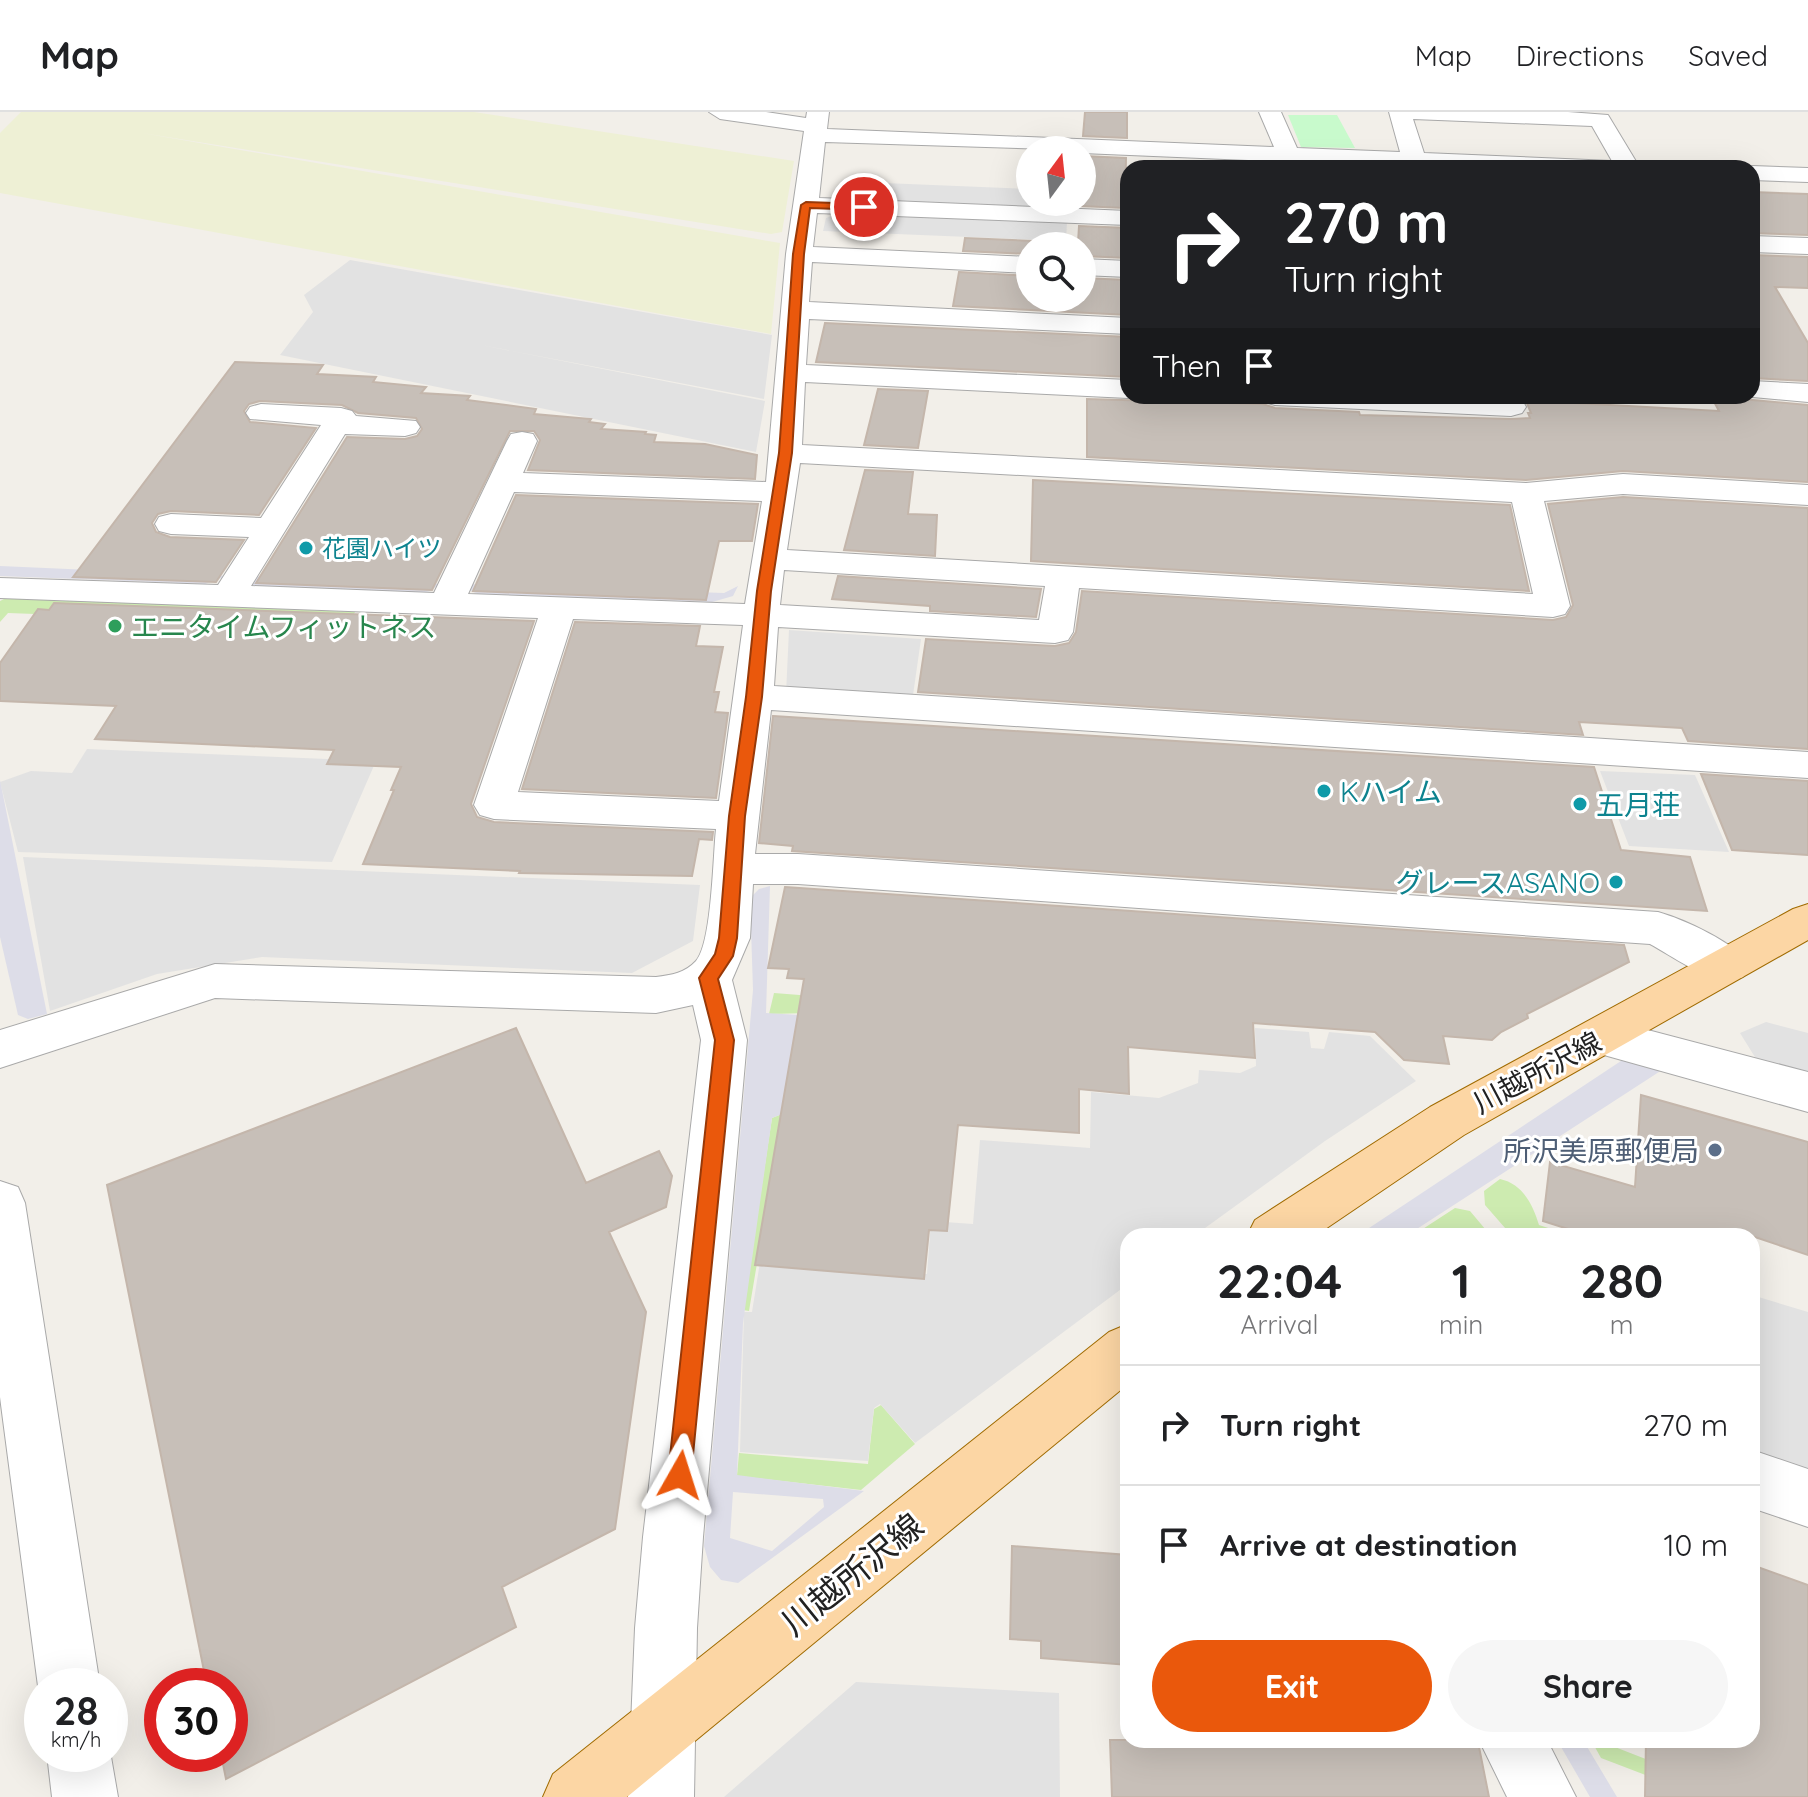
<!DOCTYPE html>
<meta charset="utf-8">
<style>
:root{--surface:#fff;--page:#f6f6f6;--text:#202124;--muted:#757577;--line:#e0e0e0;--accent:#ea580c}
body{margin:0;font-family:Quicksand,"Noto Sans JP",sans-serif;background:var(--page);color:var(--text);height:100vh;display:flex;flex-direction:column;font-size:30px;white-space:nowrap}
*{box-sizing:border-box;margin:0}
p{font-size:26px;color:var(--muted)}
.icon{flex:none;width:44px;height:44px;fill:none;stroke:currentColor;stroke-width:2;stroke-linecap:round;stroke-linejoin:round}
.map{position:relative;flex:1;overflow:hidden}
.sheet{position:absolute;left:1120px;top:1116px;width:640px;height:520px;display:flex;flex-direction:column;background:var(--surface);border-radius:24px;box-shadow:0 8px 32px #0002}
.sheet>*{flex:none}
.hud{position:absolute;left:1120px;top:48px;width:640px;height:244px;border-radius:24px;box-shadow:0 8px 32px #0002;background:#202124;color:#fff;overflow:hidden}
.needle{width:52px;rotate:15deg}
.buttons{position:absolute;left:1016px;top:24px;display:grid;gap:16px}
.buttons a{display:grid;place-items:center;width:80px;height:80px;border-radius:50%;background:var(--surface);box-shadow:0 8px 32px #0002;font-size:40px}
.speed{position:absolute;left:24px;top:1556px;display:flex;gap:16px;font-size:40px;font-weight:700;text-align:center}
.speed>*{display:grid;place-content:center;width:104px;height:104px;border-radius:50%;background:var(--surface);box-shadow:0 8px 32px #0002;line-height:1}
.speed small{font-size:20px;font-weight:400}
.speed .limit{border:12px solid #d22;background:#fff;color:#111}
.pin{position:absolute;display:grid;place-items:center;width:68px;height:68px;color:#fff;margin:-34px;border:4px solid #fff;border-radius:50%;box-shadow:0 2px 8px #0007}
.me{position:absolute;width:88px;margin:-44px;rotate:6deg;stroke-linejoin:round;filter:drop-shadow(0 0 6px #0008)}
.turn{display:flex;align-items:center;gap:28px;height:168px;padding:0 32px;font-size:36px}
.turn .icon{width:104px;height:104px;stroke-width:2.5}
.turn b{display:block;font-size:56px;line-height:68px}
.then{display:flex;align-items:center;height:76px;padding:0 32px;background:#0003;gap:16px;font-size:30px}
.eta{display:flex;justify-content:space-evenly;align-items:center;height:136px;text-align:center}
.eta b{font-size:48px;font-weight:700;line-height:56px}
.primary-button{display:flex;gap:16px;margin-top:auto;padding:16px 32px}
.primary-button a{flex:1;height:92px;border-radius:48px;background:var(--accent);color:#fff;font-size:32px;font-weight:700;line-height:92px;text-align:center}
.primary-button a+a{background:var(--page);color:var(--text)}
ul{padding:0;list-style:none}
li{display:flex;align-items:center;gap:24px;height:120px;padding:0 32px;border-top:2px solid var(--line)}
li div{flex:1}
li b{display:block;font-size:30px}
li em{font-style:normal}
header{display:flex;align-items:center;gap:48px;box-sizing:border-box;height:112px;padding:0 40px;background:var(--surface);border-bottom:2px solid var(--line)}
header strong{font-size:38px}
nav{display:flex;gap:44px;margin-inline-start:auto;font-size:28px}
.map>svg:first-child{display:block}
.farmland{fill:#eef0d5}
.grass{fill:#cdebb0}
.park{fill:#c8facc}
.parking{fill:#e2e2e2}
.plaza{fill:#dddde8;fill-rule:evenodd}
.building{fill:#c7bfb8;stroke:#c4b6ab;stroke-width:2}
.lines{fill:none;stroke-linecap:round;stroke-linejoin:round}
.minor-casing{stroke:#a9a9a9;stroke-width:2}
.major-casing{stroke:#a06b00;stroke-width:2}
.minor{fill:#fff;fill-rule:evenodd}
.major{fill:#fcd6a4;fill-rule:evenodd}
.route{fill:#ea580c;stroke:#983908;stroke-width:2}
.culture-dot{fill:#0f9aa8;stroke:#fff;stroke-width:3}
.leisure-dot{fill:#2e9e5b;stroke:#fff;stroke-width:3}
.service-dot{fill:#5c6f8a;stroke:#fff;stroke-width:3}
.labels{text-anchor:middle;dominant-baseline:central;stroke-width:6;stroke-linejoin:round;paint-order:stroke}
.far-culture-label{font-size:24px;fill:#0d838f;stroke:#fff;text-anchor:start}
.leisure-label{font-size:28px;fill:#27864d;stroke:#fff;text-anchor:start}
.culture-label{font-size:28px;fill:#0d838f;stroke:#fff;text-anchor:start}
.street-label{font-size:28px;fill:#222;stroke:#fff}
.service-label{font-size:28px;fill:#4e5e75;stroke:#fff;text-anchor:end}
.near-street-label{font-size:34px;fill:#222;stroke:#fff}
</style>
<header>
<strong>Map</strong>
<nav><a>Map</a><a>Directions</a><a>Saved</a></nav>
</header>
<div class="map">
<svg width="1808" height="1685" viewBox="0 0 1808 1685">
<rect width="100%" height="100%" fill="#f2efe9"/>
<path class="farmland" d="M21,0H474L794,49L782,120L771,122L142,21L780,131L771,222L0,81V21Z"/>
<path class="grass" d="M6,486L355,500L352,505L266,507L38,497L35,502L8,501L0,510V489Z
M774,881L978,897L769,902Z
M782,1002L749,1199L743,1198L772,1006Z
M1500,1067C1523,1072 1533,1093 1539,1113L1573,1124H1512L1485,1093L1484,1079Z
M1455,1096L1470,1099L1491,1124H1412Z
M881,1293L915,1332L861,1378L737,1364L739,1341L868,1352L874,1297Z
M1591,1628H1597L1743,1685H1703L1601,1646Z"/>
<path class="park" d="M1288,3H1337L1355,36L1301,35Z"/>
<path class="parking" d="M884,71L1030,77V90H1067L1066,98L878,90Z
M843,100L1067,110L1066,129L823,119L826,106Z
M350,148L772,223L764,287L481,233L765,289L756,340L280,243L313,200L304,183Z
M789,518L921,527L912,590L786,582Z
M87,637L376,649L332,750L18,740L0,670L31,659L72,661Z
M1600,659L1695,663L1729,740L1629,734Z
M23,745L700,773L693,829L632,861L262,845L157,862L50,899Z
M1766,910L1808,921V964L1758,950L1740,921Z
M1255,916L1309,920L1311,936L1324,937L1329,920L1370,924L1416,969L1325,1029L1194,1124H1128V1172L915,1331L880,1292L874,1296L868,1349L740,1340L744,1200H752L760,1150L927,1162L931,1109L973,1112L980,1028L1090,1036L1091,980L1159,986L1198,971L1199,958L1240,961L1256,954Z
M1752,1183L1808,1200V1363L1752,1345Z
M856,1570L1059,1581L1060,1685H724Z"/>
<path class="plaza" d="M0,454L227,464L205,472L0,464Z
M250,464L440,472L430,479L422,481L264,474H254L250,469Z
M467,472L724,481L738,474L733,484L712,490L478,482L467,477Z
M0,668L47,902L28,907L18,903L0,825Z
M770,774L766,901L799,903L782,1002L772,1006L743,1211L737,1363L864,1379L738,1471L721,1468L710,1455L704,1434L753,878L750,786L759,777ZM733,1380L823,1387L824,1395L772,1439L730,1426Z
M1627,945L1662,958L1406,1124H1357Z
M1557,1628H1583L1617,1685H1590Z"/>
<path class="building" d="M1085,0H1127V26L1083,24Z
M1082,44L1126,46L1125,96L1080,94Z
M1752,80L1808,82V123L1752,121Z
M1079,114L1128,116V146L1082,144V134H1030V142L963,139L965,126L1078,131Z
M1752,143L1808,145V176L1775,175L1808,231V269L1752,266Z
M959,160L1030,164V186H1082V166L1128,168V203L953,194Z
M825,211L1128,225V265L816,250Z
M235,250L323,253L317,262L376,265L373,270L426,275L421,281L470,284L467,288L536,297L534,302L591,307L589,310L605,312L601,317L646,320L645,322L656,323L654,330L705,332L757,343L755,367L528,358L540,328L534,319H510L432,478L256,471L347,325L405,327L417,324L422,317L416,306L358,301L342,293L260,289L249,292L244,299L250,310L316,316L259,403L171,399L158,402L152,411L156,420L170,425L244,428L216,470L73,465Z
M878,277L928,279L918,336L864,333Z
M1524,284H1570L1574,291L1719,299L1711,284H1739L1742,287L1808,293V370L1623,359L1526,368L1087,345V287L1263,292L1275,296L1359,300L1360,303L1511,307L1530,306L1528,301H1531Z
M865,358L913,360L908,402L937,403L935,444L844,438Z
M1033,368L1510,393L1529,479L1031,449Z
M516,383L758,392L752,429H719L706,488L473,479Z
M1623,385L1808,396V637L1688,629L1682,616L1579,610L1583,623L918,580L926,527L1055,534L1069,531L1076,520L1082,479L1553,508L1566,505L1573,493L1548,392Z
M838,464L1041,477L1036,505L930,499V494L832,487Z
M54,491L534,509L471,692L477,705L494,710L713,720L712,728L699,727L692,764L519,761L520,759L363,752L394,678H391L401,655L327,652L334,638L95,627L116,594L0,589V551L38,497L49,498Z
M575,510L700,514L696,534L723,535L714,580H719L715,600L728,601L716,686L522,677Z
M773,604L1594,655L1621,738L1690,745L1707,799L792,739L793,734L759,731Z
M1701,662L1808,669V743L1732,738Z
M785,775L1624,833L1629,850L1527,902L1528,906L1501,920L1492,928L1443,924L1449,952L1404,948L1375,920L1253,911L1255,946L1128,935L1129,982L1079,977V1021L958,1013L947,1119L929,1118L924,1167L755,1153L804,867L787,866L789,857L768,856Z
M516,916L586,1071L659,1039L672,1064L666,1095L609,1120L646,1200L615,1417L502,1475L516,1515L226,1667L221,1642H230V1574H207L107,1073Z
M1641,983L1808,1030V1143L1752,1124H1590L1543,1109L1550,1050L1635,1075Z
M1012,1434L1128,1443V1553L1041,1546V1529L1010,1527Z
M1752,1453L1808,1473V1685H1645L1646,1628H1752Z
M1110,1628H1440L1441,1633L1479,1635L1489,1685H1112Z"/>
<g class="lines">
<defs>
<path id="minor" d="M709,0H766L806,6L807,0H829L827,17L1274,35L1259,0H1281L1297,36L1400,40L1389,0H1568L1608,3L1640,56H1442L1082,41V38L825,30L819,86L1128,99V113L817,101L813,135L1030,145V161L812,150L809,190L1128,206V222L809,207L806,253L1128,268V284H1135L1128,286L805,270L802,333L1526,371L1623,362L1808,373V393L1623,382L1544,389L1570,494L1565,502L1553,505L1079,476L1073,520L1068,528L1055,531L778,515L774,574L1808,640V666L771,598L755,742H798L1658,800C1683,807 1737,831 1749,853L1743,865C1711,875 1678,847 1650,832L798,772H753L750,826L732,868L747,928L703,1425L697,1516L694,1685H628L635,1516L643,1425L701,928L693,893L656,901L215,886L0,956V918L215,852L656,865C672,863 685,861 696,849C712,831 713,744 716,717L494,707L480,703L474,693L538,506L0,486V466L218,473L249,425L171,422L159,419L155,412L159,405L171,402L261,406L321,313L250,307L246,301L250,295L261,292L341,296L352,299L356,304L416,309L420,315L416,321L405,324L345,322L251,474L434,481L507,329L511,322L522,320L533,322L537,329L523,361L766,370L786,142L804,19L720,7ZM1413,7L1592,14L1612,49L1424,41ZM800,351L1512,390L1533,482L787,438ZM514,380L762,389L745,492L468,482ZM784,458L1045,474L1039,508L780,493ZM573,507L743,513L719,689L518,680Z
M1752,54L1808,56V70L1752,68V56H1744Z
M1752,124L1808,126V142L1752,140Z
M1082,147L1128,149V165L1082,163Z
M1752,269L1808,272V290L1742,284H1752Z
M1260,284H1520L1526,295L1522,301L1511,304L1275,293L1265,290Z
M1602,906L1808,960V1000L1586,938L1579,925L1586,912Z
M0,1069L18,1075L25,1091L100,1574H42V1585L38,1574L0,1285Z
M1752,1338L1808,1357V1415L1752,1396Z
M1479,1628H1547L1576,1685H1507Z
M110,1639L118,1685H52L47,1642H110Z"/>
<path id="major" d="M1808,792V828L1464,1023L1315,1124H1247L1255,1108L1430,995L1793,797Z
M1128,1212V1272L627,1685H543L553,1662L1109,1220Z"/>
</defs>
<use href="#minor" class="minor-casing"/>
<use href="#major" class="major-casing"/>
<use href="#minor" class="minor"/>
<use href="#major" class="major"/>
</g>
<path class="route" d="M806,90L864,92L869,95L864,98L810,96L804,142L792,341L771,479L762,585L745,704L737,826L733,844L718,867L734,928L691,1363L688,1371L680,1374L671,1371L668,1363L715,928L699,866L715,842L719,826L729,704L746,585L757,479L779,341L793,142L801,93Z"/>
<g class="culture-dot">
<circle cx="306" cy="436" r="8"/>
<circle cx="1324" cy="679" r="8"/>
<circle cx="1580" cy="692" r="8"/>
<circle cx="1616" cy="770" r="8"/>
</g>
<circle class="leisure-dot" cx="115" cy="514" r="8"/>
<circle class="service-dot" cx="1715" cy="1038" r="8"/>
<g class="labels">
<g class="far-culture-label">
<text x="322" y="436">花園ハイツ</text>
</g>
<g class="leisure-label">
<text x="131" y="514">エニタイムフィットネス</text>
</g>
<g class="culture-label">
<text x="1340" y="679">Kハイム</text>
<text x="1596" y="692">五月荘</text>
<text x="1600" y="770" text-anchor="end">グレースASANO</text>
</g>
<g class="street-label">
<text transform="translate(1537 960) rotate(-28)">川越所沢線</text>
</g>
<g class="service-label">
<text x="1699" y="1038">所沢美原郵便局</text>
</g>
<g class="near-street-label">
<text transform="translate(852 1462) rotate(-39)">川越所沢線</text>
</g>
</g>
</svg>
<div class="buttons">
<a><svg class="needle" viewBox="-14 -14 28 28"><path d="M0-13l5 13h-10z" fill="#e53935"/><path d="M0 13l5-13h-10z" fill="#757577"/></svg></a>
<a><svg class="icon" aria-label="search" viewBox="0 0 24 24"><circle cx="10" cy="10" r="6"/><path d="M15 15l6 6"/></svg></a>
</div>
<div class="speed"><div>28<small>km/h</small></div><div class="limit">30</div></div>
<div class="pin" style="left:864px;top:95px;background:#d93025"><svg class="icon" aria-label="arrive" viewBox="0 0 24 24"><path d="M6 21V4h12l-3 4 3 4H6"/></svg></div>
<svg class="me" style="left:680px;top:1363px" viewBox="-20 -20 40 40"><path d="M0-17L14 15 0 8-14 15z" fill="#ea580c" stroke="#fff" stroke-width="4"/></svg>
<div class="hud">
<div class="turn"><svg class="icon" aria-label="right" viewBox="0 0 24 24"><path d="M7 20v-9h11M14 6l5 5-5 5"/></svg><div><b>270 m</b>Turn right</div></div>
<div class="then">Then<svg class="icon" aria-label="arrive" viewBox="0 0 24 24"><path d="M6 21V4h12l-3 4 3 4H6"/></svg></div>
</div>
<section class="sheet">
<div class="eta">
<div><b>22:04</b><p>Arrival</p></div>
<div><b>1</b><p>min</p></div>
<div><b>280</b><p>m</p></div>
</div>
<ul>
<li><svg class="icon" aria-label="right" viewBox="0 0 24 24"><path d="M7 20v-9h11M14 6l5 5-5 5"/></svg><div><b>Turn right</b></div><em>270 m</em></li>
<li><svg class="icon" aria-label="arrive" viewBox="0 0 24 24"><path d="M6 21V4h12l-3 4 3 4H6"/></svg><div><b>Arrive at destination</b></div><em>10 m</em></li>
</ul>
<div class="primary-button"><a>Exit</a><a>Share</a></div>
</section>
</div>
